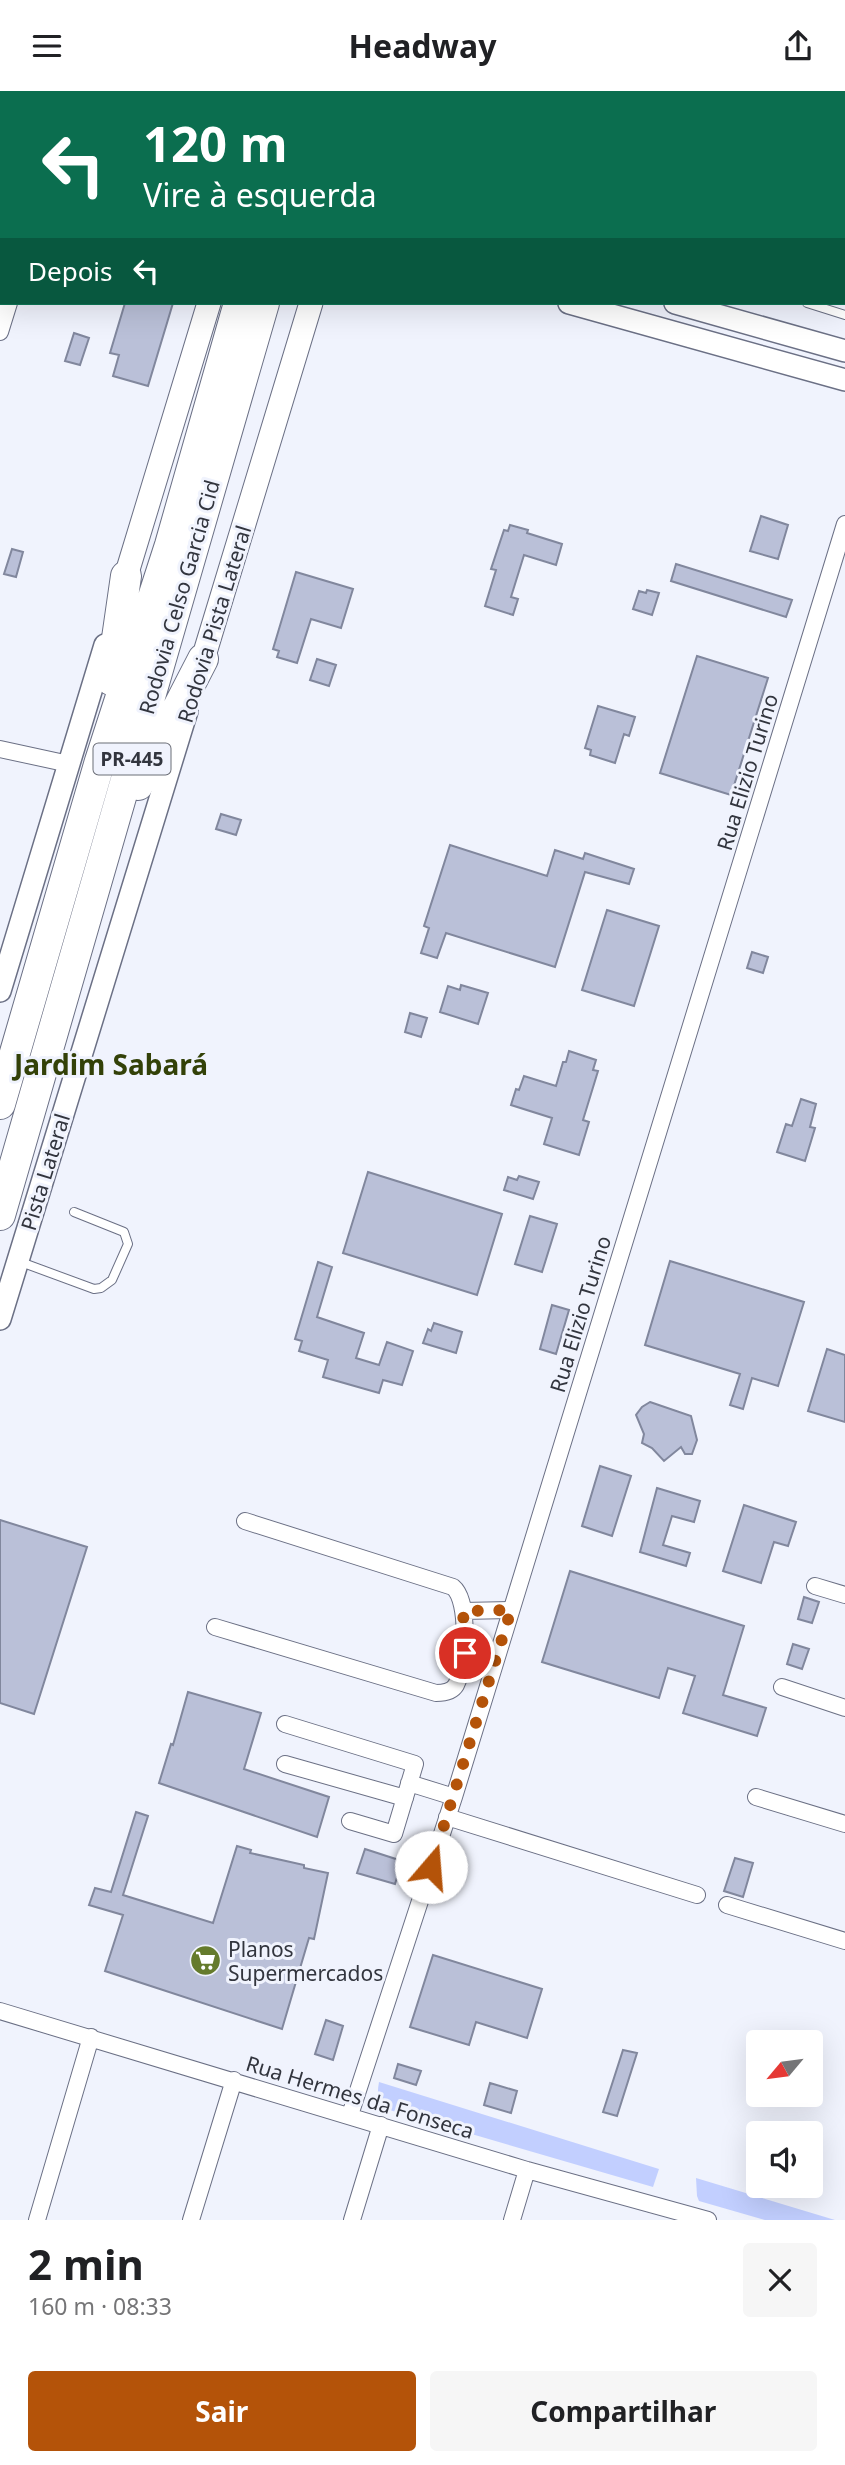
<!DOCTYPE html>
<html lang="pt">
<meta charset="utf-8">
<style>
:root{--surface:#fff;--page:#f6f6f6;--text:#202124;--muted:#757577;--accent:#b45309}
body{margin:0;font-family:"Noto Sans",sans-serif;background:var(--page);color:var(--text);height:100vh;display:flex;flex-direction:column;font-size:26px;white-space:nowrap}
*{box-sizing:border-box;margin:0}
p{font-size:23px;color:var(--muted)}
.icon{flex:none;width:38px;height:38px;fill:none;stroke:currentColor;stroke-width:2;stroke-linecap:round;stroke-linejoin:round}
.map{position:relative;height:2129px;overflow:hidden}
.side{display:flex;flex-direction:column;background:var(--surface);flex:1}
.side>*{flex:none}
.banner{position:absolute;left:0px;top:0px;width:845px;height:214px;box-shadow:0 7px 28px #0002;background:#0b6e4f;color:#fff;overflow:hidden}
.needle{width:46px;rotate:241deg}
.tools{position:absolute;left:746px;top:1939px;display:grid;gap:14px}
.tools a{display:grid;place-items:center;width:77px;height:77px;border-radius:7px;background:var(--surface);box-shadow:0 7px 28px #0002;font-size:35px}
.pin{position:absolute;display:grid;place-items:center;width:60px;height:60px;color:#fff;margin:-30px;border:4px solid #fff;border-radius:50%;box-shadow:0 2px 7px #0007}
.me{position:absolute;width:77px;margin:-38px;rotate:18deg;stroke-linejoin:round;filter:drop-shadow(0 0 5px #0008)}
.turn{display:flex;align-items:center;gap:24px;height:147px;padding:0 28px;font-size:32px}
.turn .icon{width:91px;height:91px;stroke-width:2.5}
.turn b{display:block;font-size:49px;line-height:60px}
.then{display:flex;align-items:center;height:66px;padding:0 28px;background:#0003;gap:14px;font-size:26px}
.round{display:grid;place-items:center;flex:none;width:74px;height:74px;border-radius:7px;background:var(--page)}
.overview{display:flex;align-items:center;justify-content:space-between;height:119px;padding:0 28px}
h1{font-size:42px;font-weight:700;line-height:52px}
.cta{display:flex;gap:14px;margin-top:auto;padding:14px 28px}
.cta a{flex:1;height:80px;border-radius:7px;background:var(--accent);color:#fff;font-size:28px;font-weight:700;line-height:80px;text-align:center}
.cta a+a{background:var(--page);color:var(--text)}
header{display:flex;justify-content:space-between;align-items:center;height:91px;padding:0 28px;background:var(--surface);font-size:32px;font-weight:700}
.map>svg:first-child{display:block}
.green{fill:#c2cfff}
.building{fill:#bac0d8;stroke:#81879d;stroke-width:2}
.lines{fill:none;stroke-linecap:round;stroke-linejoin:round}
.service-casing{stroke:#6b7085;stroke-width:10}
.minor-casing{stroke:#6b7085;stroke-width:18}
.tertiary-casing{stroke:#6b7085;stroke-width:24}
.secondary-casing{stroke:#6b7085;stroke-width:25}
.motorway-casing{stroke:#6b7085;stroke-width:32}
.service{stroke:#fff;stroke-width:8}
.minor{stroke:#fff;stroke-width:16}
.tertiary{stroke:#fff;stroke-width:21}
.secondary{stroke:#fff;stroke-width:23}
.motorway{stroke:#fff;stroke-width:30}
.route{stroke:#b45309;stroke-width:12;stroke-dasharray:0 21.6}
.labels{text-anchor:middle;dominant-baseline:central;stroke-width:6;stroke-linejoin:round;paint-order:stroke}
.shield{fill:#f0f3fd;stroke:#6b6e77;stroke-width:2}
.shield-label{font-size:19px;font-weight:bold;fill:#32353e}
.street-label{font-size:21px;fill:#32353e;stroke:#f0f3fd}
.poi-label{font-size:21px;fill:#32353e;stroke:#f0f3fd;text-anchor:start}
.district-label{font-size:28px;font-weight:bold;fill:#334108;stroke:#f0f3fd}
</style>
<header><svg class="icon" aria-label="menu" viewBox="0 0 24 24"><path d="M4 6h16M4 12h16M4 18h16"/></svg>Headway<svg class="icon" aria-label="share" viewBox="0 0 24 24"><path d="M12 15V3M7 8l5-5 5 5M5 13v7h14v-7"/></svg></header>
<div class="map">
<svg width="845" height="2129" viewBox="0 0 845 2129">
<rect width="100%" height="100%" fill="#f0f3fd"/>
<path class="green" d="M379,1991L659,2078L653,2096L386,2018C377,2010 377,2002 379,1991Z
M696,2087L835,2129H765L699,2110L697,2105Z"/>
<path class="building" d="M125,212H173L148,295L113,285L119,264L110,262Z
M74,242L89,247L80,274L65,270Z
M761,425L788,434L778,468L750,460Z
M510,434L528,439L527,442L562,453L556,474L524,464L511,506L518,508L513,524L485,515L496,479L491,478L504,439L508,440Z
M12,458L23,461L16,486L4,483Z
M676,473L792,509L786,526L671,490Z
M296,481L353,498L341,537L311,528L297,572L277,566L279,560L273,558Z
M647,499L659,502L652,524L633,518L639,500L646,502Z
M697,565L768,587L731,704L660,682Z
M317,568L336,574L329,595L310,589Z
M598,615L635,626L629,645L624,643L615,672L590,664L591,659L585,657Z
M221,723L241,729L236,744L216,738Z
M450,754L547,785L555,759L583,768L585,762L634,778L629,793L585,781L555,876L446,842L437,867L421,862L429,837L424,835Z
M607,819L659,835L634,915L582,899Z
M752,861L768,866L763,882L747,877Z
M461,894L488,902L478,933L440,921L448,895L460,899Z
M410,922L427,927L421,946L405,941Z
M569,960L596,969L593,979L598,980L583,1029L589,1031L579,1064L544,1053L552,1027L511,1014L516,998L519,999L524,985L556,995L563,971H566Z
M801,1008L816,1013L810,1036L815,1037L805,1070L777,1061L786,1033L792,1035Z
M368,1081L502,1123L477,1204L343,1162Z
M519,1085L539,1091L533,1108L504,1099L508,1086L517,1089Z
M530,1125L557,1133L542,1181L515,1173Z
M670,1170L804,1211L778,1295L752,1287L743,1318L730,1314L740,1283L645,1254Z
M318,1171L332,1176L317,1226L364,1242L356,1267L379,1274L387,1251L413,1260L402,1294L383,1289L379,1302L323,1286L328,1269L299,1260L302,1250L295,1248Z
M552,1214L569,1219L556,1263L540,1258Z
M434,1232L462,1241L456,1262L423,1252L428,1238L431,1240Z
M827,1258L845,1264V1331L808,1320Z
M650,1311L691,1325L697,1349L692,1363H685L681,1356L664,1370L652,1357L642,1352L644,1343L636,1324L642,1316Z
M600,1375L631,1385L612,1445L582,1435Z
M657,1397L700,1410L694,1431L672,1425L663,1454L690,1462L686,1475L640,1461Z
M744,1414L796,1431L788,1455L774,1451L761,1492L723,1480Z
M0,1429L87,1456L34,1623L0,1612Z
M570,1480L744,1535L723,1604L766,1617L757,1645L683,1622L695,1585L668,1577L659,1607L542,1571Z
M804,1506L819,1511L812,1532L798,1528Z
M793,1553L809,1558L802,1578L787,1573Z
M188,1601L261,1622L244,1678L329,1706L317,1746L159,1692L171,1653L173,1654Z
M136,1721L148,1725L123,1804L213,1832L237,1755L251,1759L250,1762L304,1774V1777L328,1782L314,1848L309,1847L282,1938L105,1880L123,1824L89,1814L95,1797L111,1801Z
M365,1758L402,1770L395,1793L357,1782Z
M735,1767L753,1772L743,1806L724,1800Z
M433,1864L542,1898L527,1947L476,1931L469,1954L410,1936Z
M326,1929L343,1935L333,1969L315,1963Z
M623,1959L637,1962L617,2025L603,2021Z
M398,1973L421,1980L416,1994L394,1987Z
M490,1992L517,2000L511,2022L484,2014Z"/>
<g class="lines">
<defs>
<path id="service" d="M111,0L115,2
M249,0L250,2
M15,2V0
M475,2L476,0
M807,212L845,224
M18,1170L94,1198L101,1197L112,1189L128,1153L124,1141L74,1121"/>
<path id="minor" d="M415,2V0
M0,241L9,212
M0,658L69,673
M815,1495L845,1504
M463,1520L511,1519
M215,1536L436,1602C444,1602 452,1601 456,1594C466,1574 470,1510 453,1496L245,1430
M782,1596L845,1617
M285,1633L415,1673L394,1743L350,1730
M285,1673L405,1707
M409,1692L454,1706
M756,1706L845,1733
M447,1726L697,1804
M727,1814L845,1850
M0,1920L527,2079L708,2129
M350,2024L454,1706L845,433
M37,2129L91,1946
M191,2129L234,1989
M352,2129L381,2034
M512,2129L527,2079"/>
<path id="tertiary" d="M569,212L845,289
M675,212L845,260
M0,900L105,554
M0,1228L187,620"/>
<path id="secondary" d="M268,2L269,0
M373,2L374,0
M0,21L2,22
M0,44L2,42
M126,485L209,212
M203,568L311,212"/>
<path id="motorway" d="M304,2L305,0
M327,2V0
M111,589L126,485
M138,694L203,568
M0,1013L100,670L170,454L239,212
M0,1124L264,212"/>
</defs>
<use href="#service" class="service-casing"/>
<use href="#minor" class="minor-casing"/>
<use href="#tertiary" class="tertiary-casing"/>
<use href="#secondary" class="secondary-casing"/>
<use href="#motorway" class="motorway-casing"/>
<use href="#service" class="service"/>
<use href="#minor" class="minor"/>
<use href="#tertiary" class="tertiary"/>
<use href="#secondary" class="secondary"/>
<use href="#motorway" class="motorway"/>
</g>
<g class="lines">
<path class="route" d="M431,1776L511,1519L463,1520L465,1562"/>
</g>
<defs>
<symbol id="supermarket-disc" viewBox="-11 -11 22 22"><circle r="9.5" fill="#657b2c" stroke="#f0f3fd"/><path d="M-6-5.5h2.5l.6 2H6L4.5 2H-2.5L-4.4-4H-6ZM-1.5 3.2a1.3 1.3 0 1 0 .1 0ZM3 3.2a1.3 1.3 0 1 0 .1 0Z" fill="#fff"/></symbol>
</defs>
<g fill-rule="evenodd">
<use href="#supermarket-disc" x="188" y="1852" width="35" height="35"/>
</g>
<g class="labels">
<rect class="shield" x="93.5" y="652.5" width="77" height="31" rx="5"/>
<g class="shield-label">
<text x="132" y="668">PR-445</text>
</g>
<g class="street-label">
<text transform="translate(179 506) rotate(-74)">Rodovia Celso Garcia Cid</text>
<text transform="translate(214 533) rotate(-73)">Rodovia Pista Lateral</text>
<text transform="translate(747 681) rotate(-73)">Rua Elizio Turino</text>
<text transform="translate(45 1081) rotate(-73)">Pista Lateral</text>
<text transform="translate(580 1223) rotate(-73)">Rua Elizio Turino</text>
<text transform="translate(360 2006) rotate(17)">Rua Hermes da Fonseca</text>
</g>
<g class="poi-label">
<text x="228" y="1858">Planos<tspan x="228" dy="24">Supermercados</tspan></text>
</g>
<g class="district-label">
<text x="111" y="973">Jardim Sabará</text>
</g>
</g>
</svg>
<div class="tools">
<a><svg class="needle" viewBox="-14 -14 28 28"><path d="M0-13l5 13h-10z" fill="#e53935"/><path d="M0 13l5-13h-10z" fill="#757577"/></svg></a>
<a><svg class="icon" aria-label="sound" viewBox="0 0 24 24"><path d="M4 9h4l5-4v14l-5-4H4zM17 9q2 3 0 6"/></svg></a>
</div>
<div class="pin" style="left:465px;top:1562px;background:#d93025"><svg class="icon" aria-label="arrive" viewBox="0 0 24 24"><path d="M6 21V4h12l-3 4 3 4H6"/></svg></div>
<svg class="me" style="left:431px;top:1776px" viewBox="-20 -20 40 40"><circle r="19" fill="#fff"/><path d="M0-13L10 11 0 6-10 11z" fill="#b45309"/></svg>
<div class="banner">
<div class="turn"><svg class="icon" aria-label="left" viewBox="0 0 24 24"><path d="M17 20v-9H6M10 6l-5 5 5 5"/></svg><div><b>120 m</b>Vire à esquerda</div></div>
<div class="then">Depois<svg class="icon" aria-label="left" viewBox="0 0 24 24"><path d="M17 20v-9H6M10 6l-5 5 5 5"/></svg></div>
</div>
</div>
<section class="side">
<div class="overview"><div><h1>2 min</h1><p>160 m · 08:33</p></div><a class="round"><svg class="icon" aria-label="close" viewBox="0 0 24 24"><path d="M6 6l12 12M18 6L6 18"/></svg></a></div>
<div class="cta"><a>Sair</a><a>Compartilhar</a></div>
</section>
